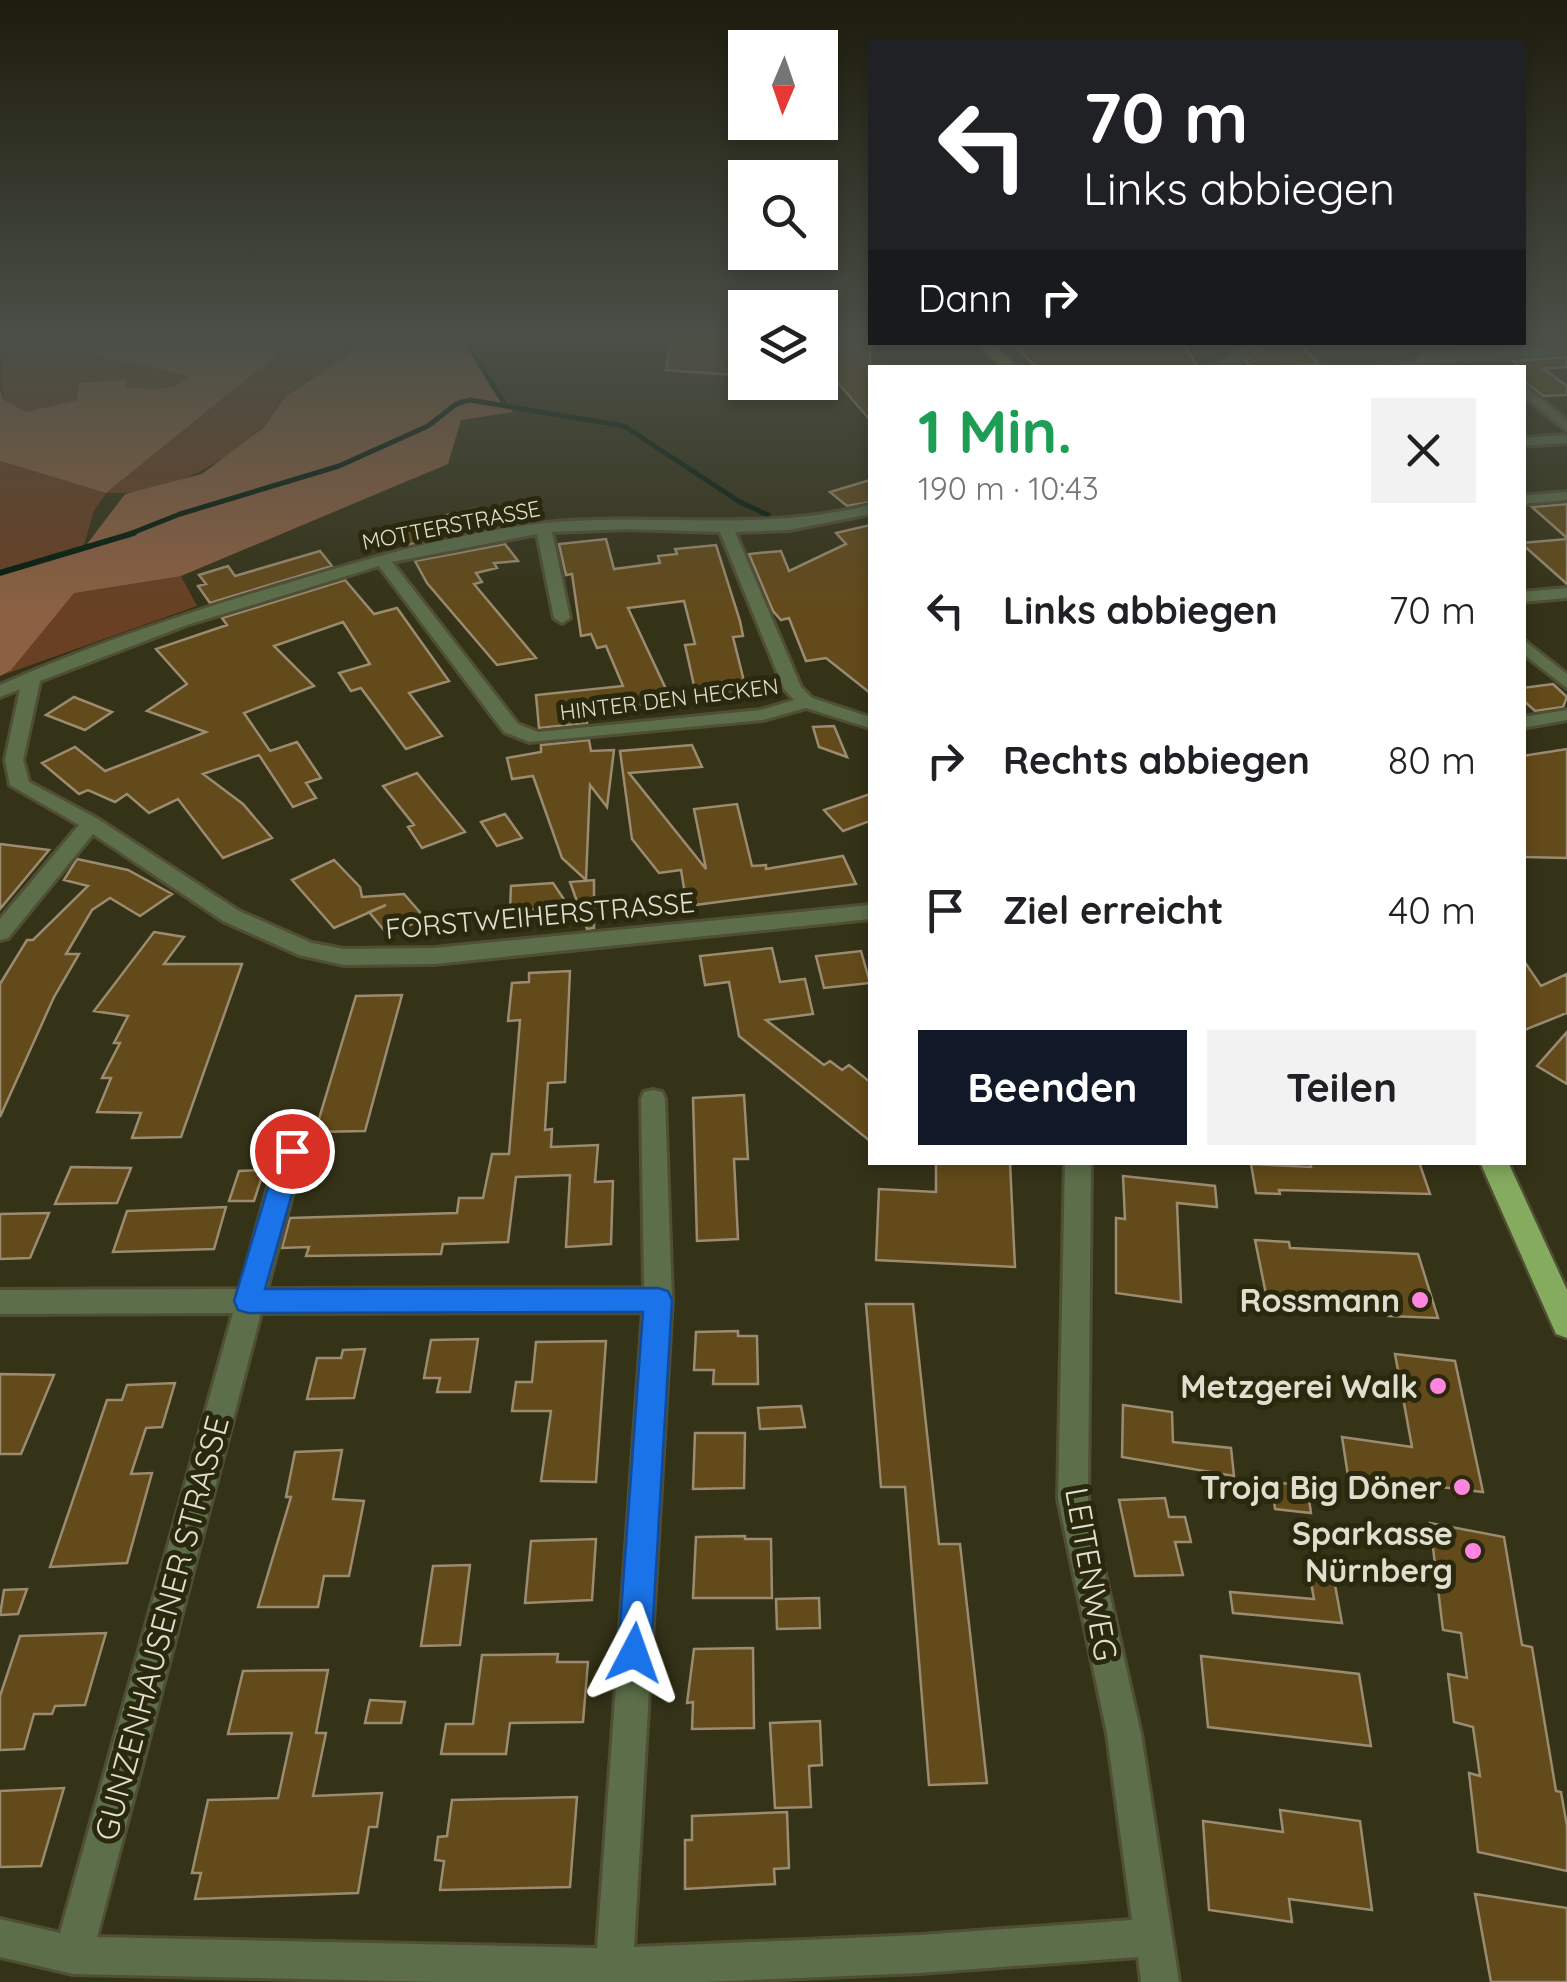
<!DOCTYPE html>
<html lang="de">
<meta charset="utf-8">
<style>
:root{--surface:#fff;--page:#f2f2f2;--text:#202124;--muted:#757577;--accent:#111827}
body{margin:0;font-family:Quicksand,sans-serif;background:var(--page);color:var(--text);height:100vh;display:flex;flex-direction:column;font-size:38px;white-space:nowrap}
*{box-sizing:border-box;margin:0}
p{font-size:32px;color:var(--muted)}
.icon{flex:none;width:55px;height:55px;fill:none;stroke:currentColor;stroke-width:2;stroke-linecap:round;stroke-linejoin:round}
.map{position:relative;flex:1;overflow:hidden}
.details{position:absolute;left:868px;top:365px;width:658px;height:800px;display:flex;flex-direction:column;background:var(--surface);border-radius:0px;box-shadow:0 5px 15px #0003}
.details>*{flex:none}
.guide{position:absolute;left:868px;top:40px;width:658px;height:305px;border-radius:0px;box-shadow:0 5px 15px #0003;background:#202124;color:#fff;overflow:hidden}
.needle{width:65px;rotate:182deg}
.fabs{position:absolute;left:728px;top:30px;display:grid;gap:20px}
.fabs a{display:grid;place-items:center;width:110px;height:110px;border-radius:0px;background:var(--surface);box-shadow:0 5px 15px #0003;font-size:50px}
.pin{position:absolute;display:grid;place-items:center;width:85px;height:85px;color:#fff;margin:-42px;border:5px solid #fff;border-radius:50%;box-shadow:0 2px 10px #0007}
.me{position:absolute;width:110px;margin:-55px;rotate:4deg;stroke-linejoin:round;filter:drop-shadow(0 0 8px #0008)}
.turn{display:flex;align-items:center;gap:35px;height:210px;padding:0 50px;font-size:45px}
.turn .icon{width:130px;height:130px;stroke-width:2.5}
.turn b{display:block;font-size:70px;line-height:85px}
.then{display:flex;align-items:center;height:95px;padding:0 50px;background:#0003;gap:20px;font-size:38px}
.round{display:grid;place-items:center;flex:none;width:105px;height:105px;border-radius:0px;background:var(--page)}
.head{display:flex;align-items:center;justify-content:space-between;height:170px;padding:0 50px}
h1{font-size:60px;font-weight:800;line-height:75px;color:#1e9e55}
.primary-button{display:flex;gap:20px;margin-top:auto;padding:20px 50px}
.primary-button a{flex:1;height:115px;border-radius:0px;background:var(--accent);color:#fff;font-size:40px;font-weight:800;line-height:115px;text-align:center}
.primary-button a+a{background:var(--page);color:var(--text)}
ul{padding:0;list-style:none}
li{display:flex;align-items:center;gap:30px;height:150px;padding:0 50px}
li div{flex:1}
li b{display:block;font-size:38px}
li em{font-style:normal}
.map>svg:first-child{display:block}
.green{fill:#694023}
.forest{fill:#8c6042}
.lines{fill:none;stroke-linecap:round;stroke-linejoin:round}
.stream-far1{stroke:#021b0d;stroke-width:5}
.stream{stroke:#021b0d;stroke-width:6}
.building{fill:#634a1a;stroke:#9b8b70;stroke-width:2.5}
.minor-casing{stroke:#504e34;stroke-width:6}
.primary-casing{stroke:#504e34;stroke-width:5}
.minor{fill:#5c6f4a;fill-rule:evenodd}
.primary{fill:#85ab5f;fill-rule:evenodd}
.route{fill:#1a73e8;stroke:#114b97;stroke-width:2.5}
.poi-dot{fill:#ff85df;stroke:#2a280d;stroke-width:4}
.labels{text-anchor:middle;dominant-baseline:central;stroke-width:10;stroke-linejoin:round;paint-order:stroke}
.far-street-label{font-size:22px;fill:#e0dfcf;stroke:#2a280d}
.street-label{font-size:28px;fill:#e0dfcf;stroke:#2a280d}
.near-poi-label{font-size:32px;font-weight:bold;fill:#e0dfcf;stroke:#2a280d;text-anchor:end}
.near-street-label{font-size:32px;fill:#e0dfcf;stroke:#2a280d}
</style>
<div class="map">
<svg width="1567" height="1982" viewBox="0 0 1567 1982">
<rect width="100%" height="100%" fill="#343217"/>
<path class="green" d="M0,335H48L88,353L190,375C177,395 145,388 124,387L125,381L77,400L26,412L3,399Z
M301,335H361C344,363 315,373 290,393C277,403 272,419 260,429C218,468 164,495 106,493L94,511L82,552L181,576L197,606L0,676V461L106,493Z"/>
<path class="forest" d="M48,335H301L106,493L0,461V389L3,399L26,412L77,400L79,383L126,380L125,387C145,388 177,394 189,376L88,353Z
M361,335H462L491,388L513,412L461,420L448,464L181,576L74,593L11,670L0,676V572L81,552L125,494L202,474L263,428L286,396L350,353Z"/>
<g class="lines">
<path class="stream-far1" d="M462,335L504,403
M127,535L180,514L339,466L428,426L456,404L470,400L624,426L740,502L768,515"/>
<path class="stream" d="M0,573L134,533"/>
</g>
<path class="building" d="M672,335H745V376L666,370Z
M820,335H870V420L832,376L831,364L820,351Z
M1011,342H1183L1198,368H1037Z
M1268,342H1298L1319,364L1252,368L1245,361Z
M1567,357V367L1544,369L1567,386V395L1543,396L1522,380V368L1513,361Z
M870,480V502L847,506L830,492Z
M1567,504V538L1532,507Z
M479,508L492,527L406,545L395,526Z
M870,525V693L826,658L806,661L789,618L781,620L773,611L749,554L781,551L789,571L846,544L836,533Z
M606,539L614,569L660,563L658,556L677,554L675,549L716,545L740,621L743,636L733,637L748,697L697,699L685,645L695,644L684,601L628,608L672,702L585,710L587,723L539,728L536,695L623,686L606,646L597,648L591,634L581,636L572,574L566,575L559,544Z
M1567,539V584L1522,544V543Z
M505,544L518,561L494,563L497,568L476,573L482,582L474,584L536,658L497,665L427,583L415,561Z
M320,551L332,566L210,603L198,586L206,584L199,575L228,566L235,576Z
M345,580L374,614L397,608L449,681L409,693L442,736L406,749L361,688L351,691L339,673L370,664L343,622L274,646L314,686L244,713L270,751L297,742L321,778L306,783L316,798L293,807L259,755L203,774L243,804L272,838L223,858L178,799L149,813L127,794L115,802L88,790L79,794L42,763L75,747L105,771L206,732L147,711L187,684L156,649L227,625L222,618Z
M1553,684L1567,697L1563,707L1535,711L1522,699V688Z
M74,697L112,712L85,730L46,715Z
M834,726L847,757L819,747L813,727Z
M589,740L591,751L614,750L607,807L590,785L586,880L562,858L533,776L512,779L507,758L541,752V745Z
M692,745L702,767L629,773L706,869L694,809L737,804L752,866L766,865V869L843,856L856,884L687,906L681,870L659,873L632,839L620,751Z
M1567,749V858L1522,857V756Z
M417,773L465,832L422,848L408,827L414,825L383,786Z
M870,794V821L843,831L824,810Z
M505,814L522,838L497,846L481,822Z
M0,844L49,850L0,909Z
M77,859L128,870L172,894L140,916L110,898L92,910L66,954H79L54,997L0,1117V984L27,940H33L88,886L64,880Z
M334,860L360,887L362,897L404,894L425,918L388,935L369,912L386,905L334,928L292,880Z
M594,880V928L587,929L570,882Z
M553,883L569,907L510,911L511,886Z
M154,932L184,937L164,964H242L181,1137L132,1138L141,1113L97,1112L111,1078H102L120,1043H114L128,1016L94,1011Z
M772,948L780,982L805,979L813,1014L766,1020L824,1065L830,1061L842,1070L849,1065L870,1082V1141L739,1036L729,982L705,985L700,956Z
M861,951L870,983L824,988L816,956Z
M1522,958L1541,986L1567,974V1013L1522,1031Z
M570,971L565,1082L548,1083L545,1130L552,1129L551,1147L598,1145L595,1182L613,1181L611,1244L566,1247L570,1175L516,1177L508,1242L443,1244L441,1254L306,1256L309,1247L282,1248L290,1218L457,1213L459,1198H483L492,1154H509L520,1020L508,1021L512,983L529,982V973Z
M402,995L365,1131L315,1132L356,996Z
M1567,1032V1084L1537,1066Z
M744,1095L748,1159H734L738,1239L697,1241L693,1098Z
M936,1162H1010L1015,1267L876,1260L879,1189L936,1192Z
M1310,1162H1419L1430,1194L1279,1190L1280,1194L1256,1193L1251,1164L1311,1167Z
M71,1167L131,1168L117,1203L55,1204Z
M264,1170L254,1201H229L239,1171Z
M1123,1176L1215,1186L1217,1207L1177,1203L1181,1302L1116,1293V1218L1125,1219Z
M226,1207L214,1249L113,1252L127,1211Z
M49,1213L30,1258L0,1259V1214Z
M1255,1240L1289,1242L1290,1248L1418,1254L1438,1318L1388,1316L1387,1312L1269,1309Z
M866,1304H913L939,1544H960L987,1783L929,1785L905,1487H881Z
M738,1331V1336H757L758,1384H713L714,1370H694L696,1332Z
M478,1339L470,1392H437L440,1378H424L431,1340Z
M606,1341L596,1482L541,1481L551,1411H512L516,1382H532L536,1342Z
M365,1349L354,1398L307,1399L317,1358H341L343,1350Z
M1395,1354L1455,1361L1483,1492L1348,1476L1342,1437L1412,1447Z
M0,1374L54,1375L21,1454H0Z
M175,1383L162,1427L146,1428L131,1474L152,1473L127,1563L50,1567L107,1400H122L127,1385Z
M1123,1405L1172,1412L1173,1442L1231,1448L1234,1476L1122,1457Z
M801,1406L805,1427L760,1429L758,1408Z
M695,1433H745L744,1488L693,1489Z
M342,1450L333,1499L364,1501L349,1576H324L318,1607H258L291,1497H286L295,1452Z
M1272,1482L1307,1486L1311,1513L1275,1509Z
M1165,1498L1169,1517H1185L1191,1542H1175L1183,1575L1135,1576L1119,1500Z
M1430,1523L1504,1537L1522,1645L1532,1647L1556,1791L1561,1792L1567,1826V1871L1478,1852L1469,1773L1480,1776L1473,1727L1454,1722L1448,1674L1467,1678L1461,1633L1443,1630Z
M745,1536V1539H771L772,1598H693L696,1537Z
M596,1539L592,1600L525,1603L531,1541Z
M470,1565L460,1645L421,1646L433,1566Z
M1309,1572L1333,1574L1342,1623L1233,1613L1230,1592L1314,1599Z
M27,1589L18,1614L0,1615L4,1590Z
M819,1598L820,1628L777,1629L776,1599Z
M106,1633L85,1705L55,1706L52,1714H34L24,1749L0,1750V1696L20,1636Z
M753,1648L754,1728L692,1729L693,1702L687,1703L694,1649Z
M558,1654L557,1662H588L583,1722L510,1723L506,1754H441L446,1724H473L482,1655Z
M1201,1656L1359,1674L1371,1746L1208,1727Z
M328,1670L316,1733H326L313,1796L382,1793L377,1827H369L358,1893L195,1899L201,1873H192L208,1800L278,1798L292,1733L228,1734L243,1671Z
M370,1700L405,1702L401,1723H365Z
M820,1721L822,1765L809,1766L811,1807L775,1808L770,1723Z
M64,1788L41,1866L0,1867V1791Z
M577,1797L570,1887L440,1890L444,1861L435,1860L438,1837L447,1836L452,1800Z
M1280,1810L1360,1821L1372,1910L1289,1899L1292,1922L1209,1910L1203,1821L1283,1832Z
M787,1812L789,1868L774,1869L775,1884L685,1889V1840H692V1816Z
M1475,1894L1567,1908V1982H1491Z"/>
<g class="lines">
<defs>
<path id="minor" d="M1249,342H1264L1230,368H1215Z
M1567,345V353L1425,363L1426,368H1373L1411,363L1422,355Z
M1522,384L1567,420V431L1522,395Z
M1567,435V443L1522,446V438Z
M1567,492V500L1522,504V496Z
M870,505V514L789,530L735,532L801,687L812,698L870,717V728L806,708L763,720L529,742L504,732L379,566L187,625L40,681L23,760L29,782L98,819L239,911L312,943L344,949L434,948L870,905V919L434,964L344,965L299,955L223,921L93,834L8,938L0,940V919L79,825L10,785L5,760L20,689L0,697V685C97,642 198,609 301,579C380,555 462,532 545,523C658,512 756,533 870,505ZM627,529L720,532L784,689L794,700L761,710L538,732L518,724L392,562L537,534L554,618L562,623L570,618L552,532Z
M1567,588V598L1522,602V592Z
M1522,639L1567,674V688L1522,653Z
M1567,710V720L1522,728V717Z
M653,1090L662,1092L665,1099L672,1300L634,1947L920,1935L1132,1920L1107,1734L1058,1499L1065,1162H1091L1088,1499L1141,1734L1179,1982H1141L1138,1957L920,1973L705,1982H440L73,1974L0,1957V1919L60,1933L233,1313L0,1314V1290L240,1289L278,1151L282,1144L291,1141L300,1144L304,1151L267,1289L644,1288L641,1099L644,1092ZM643,1312L597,1948L97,1937L261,1313Z"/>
<path id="primary" d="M977,342H992L1018,368H1002Z
M1480,1162H1508L1567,1290V1338L1556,1334Z"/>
</defs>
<use href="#minor" class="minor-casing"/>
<use href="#primary" class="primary-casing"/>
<use href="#minor" class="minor"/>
<use href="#primary" class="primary"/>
</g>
<linearGradient id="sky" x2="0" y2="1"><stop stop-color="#1d1c0d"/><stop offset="0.55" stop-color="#4a4f47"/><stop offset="1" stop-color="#4a4f47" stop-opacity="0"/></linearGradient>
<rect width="1567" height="612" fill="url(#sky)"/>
<path class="route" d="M292,1141L300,1144L304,1151L265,1289L658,1288L668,1291L672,1300L651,1653L646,1665L634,1670L623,1665L618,1653L643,1312L248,1313L238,1310L234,1301L279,1151L283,1144Z"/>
<g class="poi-dot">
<circle cx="1420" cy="1300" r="10"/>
<circle cx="1438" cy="1386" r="10"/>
<circle cx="1462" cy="1487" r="10"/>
<circle cx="1473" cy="1551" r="10"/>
</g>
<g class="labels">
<g class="far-street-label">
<text transform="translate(451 525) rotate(-11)">MOTTERSTRASSE</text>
<text transform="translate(669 699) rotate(-7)">HINTER DEN HECKEN</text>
</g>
<g class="street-label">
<text transform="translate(540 915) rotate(-5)">FORSTWEIHERSTRASSE</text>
</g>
<g class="near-poi-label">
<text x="1400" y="1300">Rossmann</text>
<text x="1418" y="1386">Metzgerei Walk</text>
<text x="1442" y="1487">Troja Big Döner</text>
<text x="1453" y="1533">Sparkasse<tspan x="1453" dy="37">Nürnberg</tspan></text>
</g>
<g class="near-street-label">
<text transform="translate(1092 1574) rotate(80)">LEITENWEG</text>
<text transform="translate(161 1628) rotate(-75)">GUNZENHAUSENER STRASSE</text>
</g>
</g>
</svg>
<div class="fabs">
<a><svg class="needle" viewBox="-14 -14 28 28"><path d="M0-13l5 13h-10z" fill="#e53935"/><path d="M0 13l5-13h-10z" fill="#757577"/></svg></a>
<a><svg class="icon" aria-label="search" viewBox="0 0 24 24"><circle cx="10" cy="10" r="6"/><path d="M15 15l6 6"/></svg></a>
<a><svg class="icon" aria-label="layers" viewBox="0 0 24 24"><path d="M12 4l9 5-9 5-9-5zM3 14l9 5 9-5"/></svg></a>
</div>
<div class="pin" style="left:292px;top:1151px;background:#d93025"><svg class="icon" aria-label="arrive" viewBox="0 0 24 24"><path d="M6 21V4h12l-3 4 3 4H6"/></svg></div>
<svg class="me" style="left:634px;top:1653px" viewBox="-20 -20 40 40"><path d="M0-17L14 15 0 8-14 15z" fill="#1a73e8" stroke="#fff" stroke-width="4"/></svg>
<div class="guide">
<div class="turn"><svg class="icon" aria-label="left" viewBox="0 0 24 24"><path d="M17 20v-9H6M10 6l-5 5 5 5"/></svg><div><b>70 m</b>Links abbiegen</div></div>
<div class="then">Dann<svg class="icon" aria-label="right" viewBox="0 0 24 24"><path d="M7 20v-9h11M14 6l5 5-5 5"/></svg></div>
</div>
<section class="details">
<div class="head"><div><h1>1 Min.</h1><p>190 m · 10:43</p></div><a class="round"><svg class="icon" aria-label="close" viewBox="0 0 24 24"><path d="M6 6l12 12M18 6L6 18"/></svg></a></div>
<ul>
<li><svg class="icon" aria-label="left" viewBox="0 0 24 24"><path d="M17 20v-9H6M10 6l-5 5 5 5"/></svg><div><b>Links abbiegen</b></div><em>70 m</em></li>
<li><svg class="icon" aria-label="right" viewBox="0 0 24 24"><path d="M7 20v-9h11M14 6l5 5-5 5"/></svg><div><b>Rechts abbiegen</b></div><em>80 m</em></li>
<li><svg class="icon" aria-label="arrive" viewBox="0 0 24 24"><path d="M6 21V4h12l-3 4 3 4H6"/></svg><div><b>Ziel erreicht</b></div><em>40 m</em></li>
</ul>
<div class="primary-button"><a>Beenden</a><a>Teilen</a></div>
</section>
</div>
